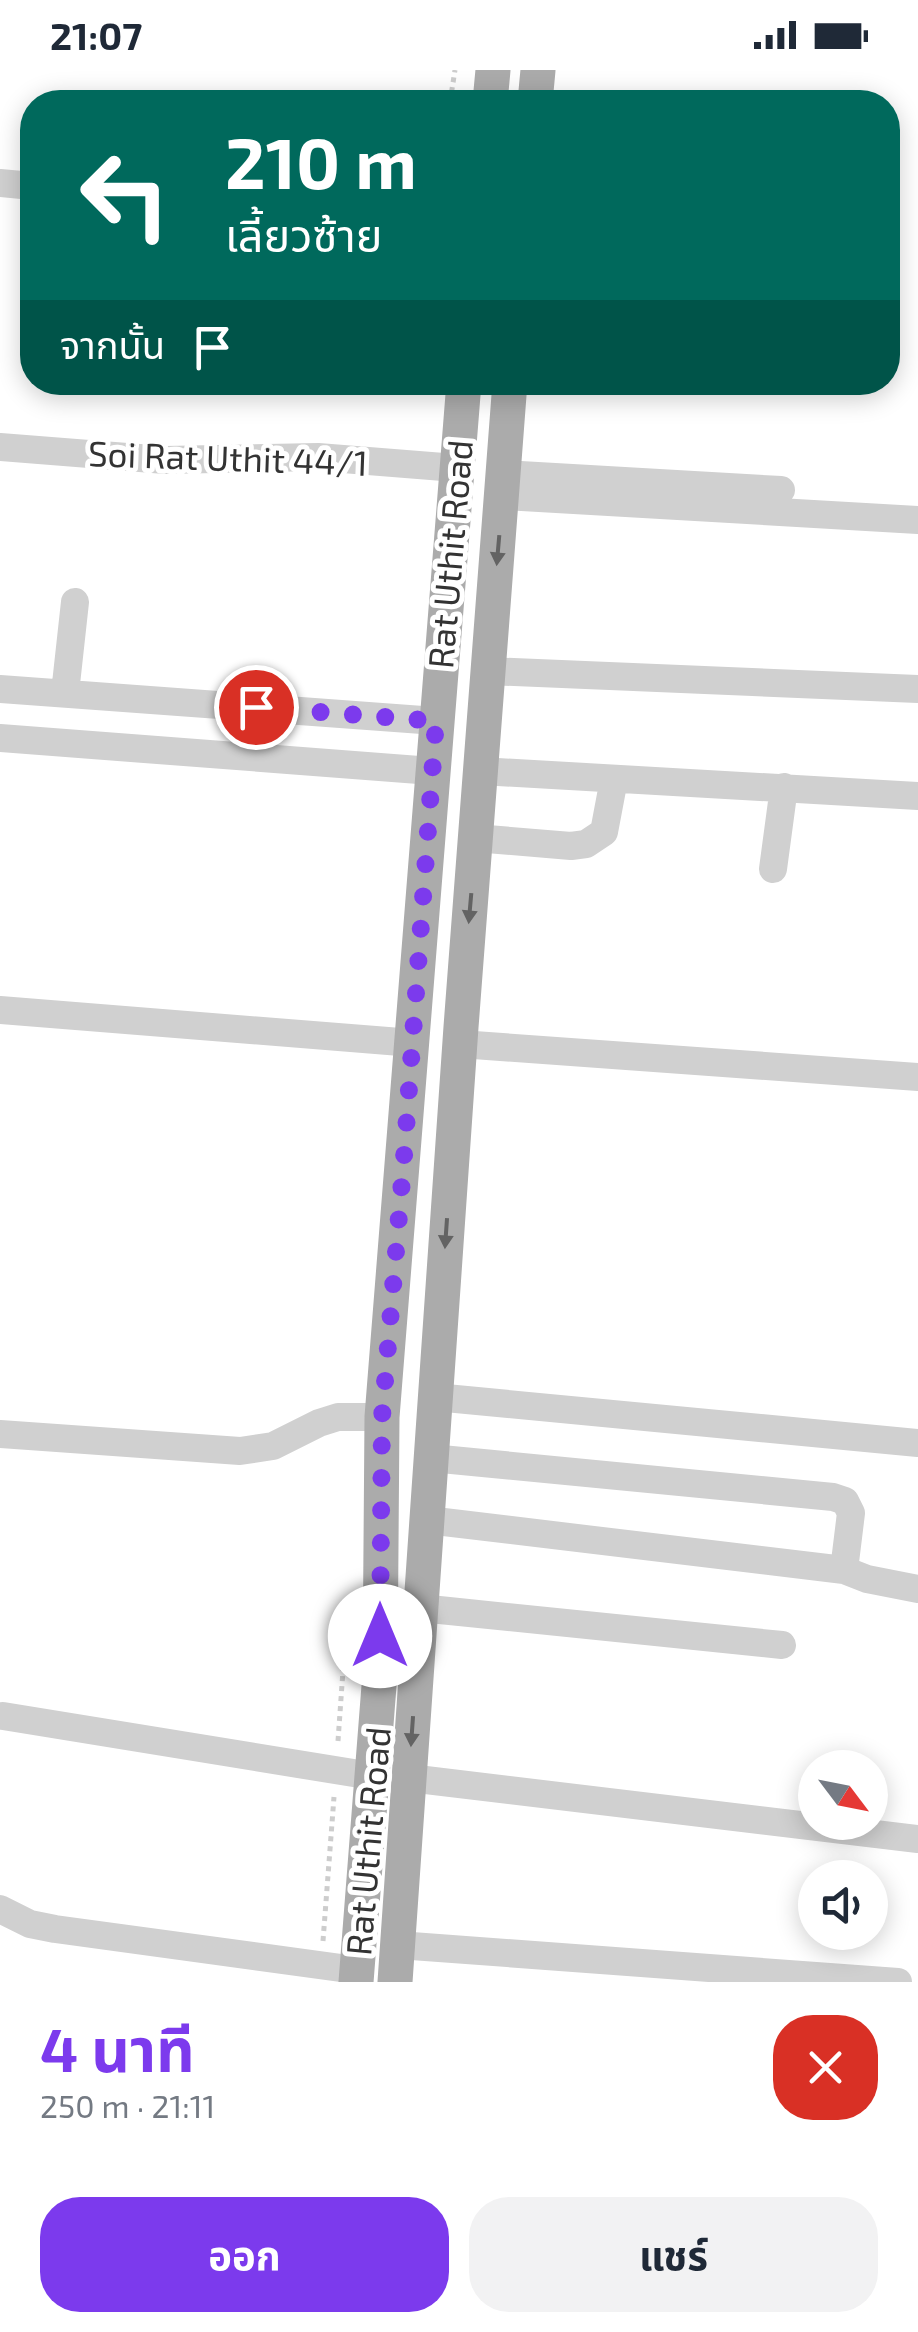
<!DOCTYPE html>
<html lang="th">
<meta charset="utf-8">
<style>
:root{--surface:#fff;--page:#f2f2f3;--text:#1f2937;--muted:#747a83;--accent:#7c3aed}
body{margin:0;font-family:"Exo 2","Noto Sans Thai",sans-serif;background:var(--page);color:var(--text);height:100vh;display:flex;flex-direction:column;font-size:38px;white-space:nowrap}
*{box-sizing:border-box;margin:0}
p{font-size:32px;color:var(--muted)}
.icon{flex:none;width:55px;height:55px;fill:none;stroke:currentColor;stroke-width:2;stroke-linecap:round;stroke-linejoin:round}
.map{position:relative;height:1912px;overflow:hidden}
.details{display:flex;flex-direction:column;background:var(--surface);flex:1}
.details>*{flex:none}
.hud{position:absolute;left:20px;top:20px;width:880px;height:305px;border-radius:40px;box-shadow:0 5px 25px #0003;background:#00695c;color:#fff;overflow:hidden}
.needle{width:65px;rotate:122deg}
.buttons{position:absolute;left:798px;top:1680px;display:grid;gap:20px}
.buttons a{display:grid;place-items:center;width:90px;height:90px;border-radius:50%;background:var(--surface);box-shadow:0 5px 25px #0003;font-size:50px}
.pin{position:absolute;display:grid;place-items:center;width:85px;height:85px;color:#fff;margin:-42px;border:5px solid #fff;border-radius:50%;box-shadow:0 2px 10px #0007}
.me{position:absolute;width:110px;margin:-55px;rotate:0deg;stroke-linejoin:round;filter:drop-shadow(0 0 8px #0008)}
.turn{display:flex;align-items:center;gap:35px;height:210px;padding:0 40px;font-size:45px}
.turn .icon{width:130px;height:130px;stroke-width:2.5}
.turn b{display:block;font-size:70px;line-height:85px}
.then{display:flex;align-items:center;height:95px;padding:0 40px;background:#0003;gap:20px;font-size:38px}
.round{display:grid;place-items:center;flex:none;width:105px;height:105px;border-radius:40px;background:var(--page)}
.headline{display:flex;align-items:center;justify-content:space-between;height:170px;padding:0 40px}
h1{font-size:60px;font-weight:700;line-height:75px;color:var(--accent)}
.primary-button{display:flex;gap:20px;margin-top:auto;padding:20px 40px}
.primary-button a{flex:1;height:115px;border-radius:40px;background:var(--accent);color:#fff;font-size:40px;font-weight:700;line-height:115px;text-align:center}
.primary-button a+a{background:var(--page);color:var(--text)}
.status{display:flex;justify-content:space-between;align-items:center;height:70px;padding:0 50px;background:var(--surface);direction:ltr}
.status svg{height:28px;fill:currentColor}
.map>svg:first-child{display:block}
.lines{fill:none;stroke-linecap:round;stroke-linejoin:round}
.path{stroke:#cdcdcd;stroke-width:5;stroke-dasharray:5 5;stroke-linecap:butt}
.minor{stroke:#d0d0d0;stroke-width:28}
.major{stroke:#ababab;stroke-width:35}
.oneway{fill:#636363}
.route{stroke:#7c3aed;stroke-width:18;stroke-dasharray:0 32.4}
.labels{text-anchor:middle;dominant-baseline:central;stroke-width:10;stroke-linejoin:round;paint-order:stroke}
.street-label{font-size:35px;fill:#333;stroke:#fff}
</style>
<div class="status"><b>21:07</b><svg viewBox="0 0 49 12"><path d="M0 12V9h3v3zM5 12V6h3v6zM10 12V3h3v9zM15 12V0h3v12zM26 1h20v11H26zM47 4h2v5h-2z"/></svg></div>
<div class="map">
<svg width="918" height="1912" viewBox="0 0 918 1912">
<rect width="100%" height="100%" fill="#fff"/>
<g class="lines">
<path class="path" d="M450,32L455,0
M338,1671L346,1558
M323,1871L334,1727"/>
<path class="minor" d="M0,113L32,116
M0,377L165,390L318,387L456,398
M503,404L781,420
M503,426L918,450
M488,601L918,619
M0,619L436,651
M65,623L75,532
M0,668L432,701
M481,701L918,726
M475,768L571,776L586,774L604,762L614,709
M773,799L784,717
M0,940L413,973
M460,974L918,1007
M435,1327L918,1373
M0,1364L240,1381L273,1376L319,1353L338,1347H382
M431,1388L833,1427L845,1431L851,1443L844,1500
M427,1450L844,1500L867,1509L918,1519
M420,1538L782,1575
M3,1646L372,1706
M409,1708L918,1769
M0,1839L30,1854L55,1859L356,1900
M398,1875L898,1912"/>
<path class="major" d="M490,32L493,0
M535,32L538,0
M356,1912L380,1603L382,1347L464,312
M395,1912L461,957L510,312"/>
</g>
<defs><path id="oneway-solid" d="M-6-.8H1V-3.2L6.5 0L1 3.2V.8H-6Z" transform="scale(2.5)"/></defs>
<g class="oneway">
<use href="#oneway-solid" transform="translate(498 480) rotate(95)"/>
<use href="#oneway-solid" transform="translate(470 838) rotate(95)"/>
<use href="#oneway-solid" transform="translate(446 1163) rotate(94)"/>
<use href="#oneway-solid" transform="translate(412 1661) rotate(94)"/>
</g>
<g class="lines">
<path class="route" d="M256,637L436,651L404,1087L382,1347L380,1566"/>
</g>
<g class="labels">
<g class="street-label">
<text transform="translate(228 387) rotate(2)">Soi Rat Uthit 44/1</text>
<text transform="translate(449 484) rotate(-85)">Rat Uthit Road</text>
<text transform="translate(367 1771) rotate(-85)">Rat Uthit Road</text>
</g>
</g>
</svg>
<div class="buttons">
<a><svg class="needle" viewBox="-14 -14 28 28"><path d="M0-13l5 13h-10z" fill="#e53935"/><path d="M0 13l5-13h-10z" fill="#747a83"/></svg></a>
<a><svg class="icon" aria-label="sound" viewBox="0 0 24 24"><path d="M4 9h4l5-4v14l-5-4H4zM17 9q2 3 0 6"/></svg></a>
</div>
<div class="pin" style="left:256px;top:637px;background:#d93025"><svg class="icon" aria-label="arrive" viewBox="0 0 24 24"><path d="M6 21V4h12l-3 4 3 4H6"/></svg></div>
<svg class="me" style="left:380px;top:1566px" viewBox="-20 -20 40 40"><circle r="19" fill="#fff"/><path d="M0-13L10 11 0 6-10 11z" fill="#7c3aed"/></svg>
<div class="hud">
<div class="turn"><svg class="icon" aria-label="left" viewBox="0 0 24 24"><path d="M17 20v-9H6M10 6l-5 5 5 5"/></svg><div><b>210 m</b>เลี้ยวซ้าย</div></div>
<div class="then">จากนั้น<svg class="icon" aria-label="arrive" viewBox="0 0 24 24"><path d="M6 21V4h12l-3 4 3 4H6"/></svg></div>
</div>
</div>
<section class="details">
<div class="headline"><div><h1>4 นาที</h1><p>250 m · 21:11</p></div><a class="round" style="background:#d93025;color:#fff"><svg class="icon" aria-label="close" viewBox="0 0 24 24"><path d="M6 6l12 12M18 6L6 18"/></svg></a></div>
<div class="primary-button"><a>ออก</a><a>แชร์</a></div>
</section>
